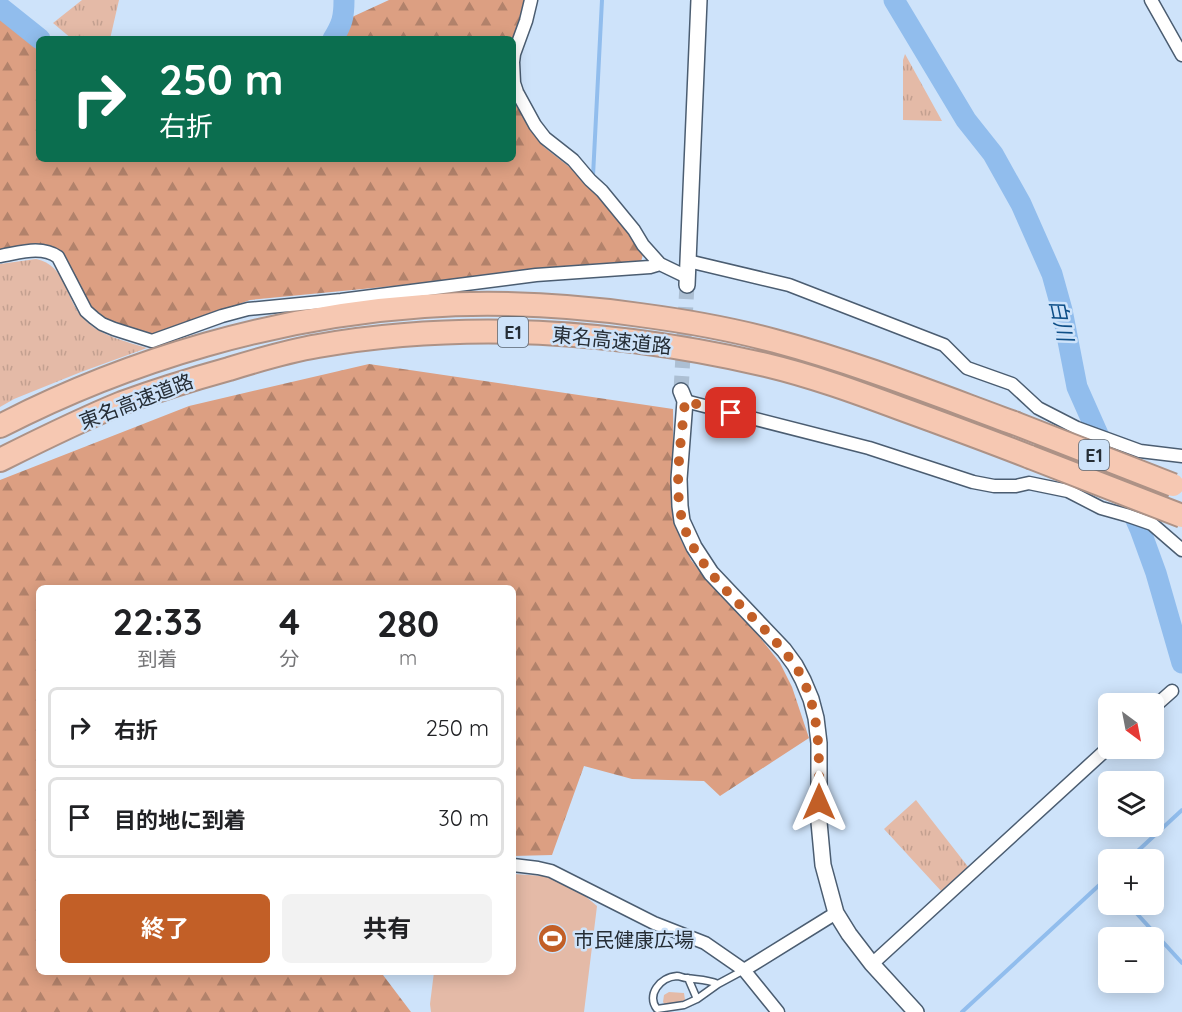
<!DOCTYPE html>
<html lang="ja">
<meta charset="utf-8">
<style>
:root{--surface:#fff;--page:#f2f2f2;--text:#202124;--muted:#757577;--line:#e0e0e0;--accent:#c25f27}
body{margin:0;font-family:Quicksand,"Noto Sans JP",sans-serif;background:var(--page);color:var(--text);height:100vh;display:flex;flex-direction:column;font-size:22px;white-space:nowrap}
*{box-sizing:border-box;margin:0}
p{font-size:20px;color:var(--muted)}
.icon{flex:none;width:33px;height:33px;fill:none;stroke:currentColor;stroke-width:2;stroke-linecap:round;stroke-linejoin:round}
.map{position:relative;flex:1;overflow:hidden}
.sheet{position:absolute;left:36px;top:585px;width:480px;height:390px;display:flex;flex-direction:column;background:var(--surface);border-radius:9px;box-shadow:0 3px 15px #0003}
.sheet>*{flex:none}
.hud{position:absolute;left:36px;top:36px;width:480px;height:126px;border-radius:9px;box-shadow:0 3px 15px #0003;background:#0b6e4f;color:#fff;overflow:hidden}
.needle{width:39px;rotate:148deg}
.buttons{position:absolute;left:1098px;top:693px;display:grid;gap:12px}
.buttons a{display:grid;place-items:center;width:66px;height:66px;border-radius:9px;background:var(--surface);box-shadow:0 3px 15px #0003;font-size:30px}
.pin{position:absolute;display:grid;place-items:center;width:51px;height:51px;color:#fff;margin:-26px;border-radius:12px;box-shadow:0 3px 9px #0006}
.me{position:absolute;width:66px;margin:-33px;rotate:0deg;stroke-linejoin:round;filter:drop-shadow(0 0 4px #0008)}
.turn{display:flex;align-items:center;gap:21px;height:126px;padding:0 24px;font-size:27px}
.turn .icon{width:78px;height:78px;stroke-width:2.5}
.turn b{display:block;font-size:42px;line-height:51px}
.eta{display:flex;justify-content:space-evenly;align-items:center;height:102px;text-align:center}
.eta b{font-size:36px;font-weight:700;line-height:42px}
.button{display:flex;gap:12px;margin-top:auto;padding:12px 24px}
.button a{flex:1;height:69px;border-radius:9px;background:var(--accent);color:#fff;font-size:24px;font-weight:700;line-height:69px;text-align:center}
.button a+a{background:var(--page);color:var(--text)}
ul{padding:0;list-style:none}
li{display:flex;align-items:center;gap:18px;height:81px;margin:0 12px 9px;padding:0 12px;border:3px solid var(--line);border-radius:9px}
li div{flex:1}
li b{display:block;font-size:22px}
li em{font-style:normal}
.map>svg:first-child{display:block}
.grass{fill:url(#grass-tufts)}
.forest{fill:url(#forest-firs)}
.pitch{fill:#e4baa7}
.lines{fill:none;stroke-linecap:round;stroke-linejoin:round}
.stream{stroke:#91bded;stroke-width:4}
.river{stroke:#91bded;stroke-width:21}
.tertiary-tunnel{stroke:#acbfd3;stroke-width:15;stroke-dasharray:15 8;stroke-linecap:butt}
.service-casing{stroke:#4b5d71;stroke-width:9}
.minor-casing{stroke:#4b5d71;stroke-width:15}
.tertiary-casing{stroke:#4b5d71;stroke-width:18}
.motorway-casing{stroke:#ad9286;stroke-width:26}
.service{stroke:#fff;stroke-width:6}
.minor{stroke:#fff;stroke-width:12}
.tertiary{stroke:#fff;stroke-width:15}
.motorway{stroke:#f6c8b2;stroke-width:22}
.motorway-bridge-casing{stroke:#ad9286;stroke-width:26;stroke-linecap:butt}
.motorway-bridge{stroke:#f6c8b2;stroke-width:22}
.route{stroke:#c25f27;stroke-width:10;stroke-dasharray:0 18}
.labels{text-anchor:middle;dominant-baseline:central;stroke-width:5;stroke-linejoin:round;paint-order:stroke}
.shield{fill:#cee3fa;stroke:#586470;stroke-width:1.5}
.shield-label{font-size:18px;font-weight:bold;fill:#252d35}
.street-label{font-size:20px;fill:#252d35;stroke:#cee3fa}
.poi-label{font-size:20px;fill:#252d35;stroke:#cee3fa;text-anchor:start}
.water-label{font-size:21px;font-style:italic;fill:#0e4f88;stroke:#cee3fa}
</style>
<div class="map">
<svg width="1182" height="1012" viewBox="0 0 1182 1012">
<defs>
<pattern id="grass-tufts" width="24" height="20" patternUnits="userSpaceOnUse" patternTransform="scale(1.5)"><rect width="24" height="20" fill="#e4baa7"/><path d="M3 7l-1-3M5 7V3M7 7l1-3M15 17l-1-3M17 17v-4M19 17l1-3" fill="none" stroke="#c3a090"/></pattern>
<pattern id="forest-firs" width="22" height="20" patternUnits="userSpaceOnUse" patternTransform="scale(1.5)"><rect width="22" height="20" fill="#dc9f82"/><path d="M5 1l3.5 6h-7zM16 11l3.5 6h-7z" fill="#b2826b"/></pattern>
</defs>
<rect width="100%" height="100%" fill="#cee3fa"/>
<path class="grass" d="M82,0H119L110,39H72L53,23Z
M905,54L942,121L903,120V60Z
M36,259C67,265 65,300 84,319C100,336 125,341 147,348L81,372L14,399L0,407V264Z
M916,800L969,868L942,892L884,829Z
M669,992L684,993L685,1000L674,1005L666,1006L663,1002L664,995Z"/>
<path class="forest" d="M389,0H525L521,20L513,42V39H335L344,23L352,17Z
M0,11L39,43V159H513V101L544,147L572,169L605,202L634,239L643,254L641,262L250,300L155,335L113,325L90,311L62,258L44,244L0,252Z
M369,364L673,409L674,512L680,538L691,560L707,581L751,626L780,663L792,687L809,738L720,796L704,781L632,779L584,766L552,855L513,856V588H39V972H378L383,975L411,1012H0V480L189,406Z"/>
<path class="pitch" d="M513,874L544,876L567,881L597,906L584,1012H431L430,1004L434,972H513Z"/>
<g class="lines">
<path class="stream" d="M593,176L602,0
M1128,860L1182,810
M1128,904L1182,963
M962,1012L1108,877"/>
<path class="river" d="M894,0L966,120L993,154L1021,204L1052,274L1062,310L1077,387L1140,529L1156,573L1182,663
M0,7L40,39
M333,39C342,24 344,18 344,0"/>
<path class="tertiary-tunnel" d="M681,391L687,285"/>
<defs>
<path id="service" d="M688,978L697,999
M718,984C706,979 698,980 686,978C683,978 680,976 677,976C660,977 646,995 657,1009L684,1005L697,999L718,984L744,970"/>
<path id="minor" d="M531,0L526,21L514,54L513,62L514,83L517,92L535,125L545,138L573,160L590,180L602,191L634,230L643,245L660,264L687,277
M1151,0L1182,55
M0,256C19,253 41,245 58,257L86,311L94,318L102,324L114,329L152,341L222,316L248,309L341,300L536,275L650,267L660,264
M688,261L789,285L944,345L967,368L1012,384L1038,408L1077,428L1140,451L1182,456
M685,401L869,448L973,482L994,486H1016L1029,483L1068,491L1101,508L1126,515L1152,524L1182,550
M1154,707L1172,691
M513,865L538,868L551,871L654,923L705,943L744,970L778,1012
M872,964L1108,748
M744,970L836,913"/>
<path id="tertiary" d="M687,285L699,0
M681,391L685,401L679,479L680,506L682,521L694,547L711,573L784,650L795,665L803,680L811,699L816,718L819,743V822L823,865L836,913L849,934L872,964L916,1012"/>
<path id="motorway" d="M0,426C130,359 278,316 424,306C496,301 569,305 640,315C685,321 731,329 775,341C857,363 935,394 1014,423
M0,460C40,440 80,420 122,403C157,390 193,379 229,369C258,360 288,351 318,346C467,320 619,331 766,365C812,376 856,392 899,408C943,424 987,440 1030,457"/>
</defs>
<use href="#service" class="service-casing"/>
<use href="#minor" class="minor-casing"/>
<use href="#tertiary" class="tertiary-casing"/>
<use href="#motorway" class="motorway-casing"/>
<use href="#service" class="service"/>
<use href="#minor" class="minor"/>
<use href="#tertiary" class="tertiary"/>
<use href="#motorway" class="motorway"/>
<defs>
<path id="motorway-bridge" d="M1014,423L1173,485
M1030,457L1182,516"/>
</defs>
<use href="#motorway-bridge" class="motorway-bridge-casing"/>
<use href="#motorway-bridge" class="motorway-bridge"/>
</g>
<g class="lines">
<path class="route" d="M731,413L685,401C682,437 673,484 682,519C692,563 739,603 769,634C782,649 796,663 804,682C821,720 819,761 819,802"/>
</g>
<defs>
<symbol id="stadium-disc" viewBox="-11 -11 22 22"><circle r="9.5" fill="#c25f27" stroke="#cee3fa"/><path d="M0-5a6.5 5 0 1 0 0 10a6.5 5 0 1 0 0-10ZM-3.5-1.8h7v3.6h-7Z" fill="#fff"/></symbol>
</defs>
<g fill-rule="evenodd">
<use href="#stadium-disc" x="536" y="922" width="33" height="33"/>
</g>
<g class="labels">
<g class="shield">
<rect x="498" y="317" width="30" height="30" rx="4.5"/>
<rect x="1079" y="440" width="30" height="30" rx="4.5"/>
</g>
<g class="shield-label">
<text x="513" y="332">E1</text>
<text x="1094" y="455">E1</text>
</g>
<g class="street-label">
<text transform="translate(612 340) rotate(6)">東名高速道路</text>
<text transform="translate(136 401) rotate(-21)">東名高速道路</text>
</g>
<g class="poi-label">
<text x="574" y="939">市民健康広場</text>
</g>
<g class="water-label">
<text transform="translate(1062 320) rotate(78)">白川</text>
</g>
</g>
</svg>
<div class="buttons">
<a><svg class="needle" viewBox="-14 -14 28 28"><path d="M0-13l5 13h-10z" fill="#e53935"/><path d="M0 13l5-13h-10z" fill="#757577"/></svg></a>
<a><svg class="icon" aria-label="layers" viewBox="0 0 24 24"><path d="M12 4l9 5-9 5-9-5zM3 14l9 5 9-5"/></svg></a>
<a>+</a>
<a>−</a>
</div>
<div class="pin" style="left:731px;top:413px;background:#d93025"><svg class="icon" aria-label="arrive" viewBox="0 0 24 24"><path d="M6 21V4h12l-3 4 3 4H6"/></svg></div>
<svg class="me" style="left:819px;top:802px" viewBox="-20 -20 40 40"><path d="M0-17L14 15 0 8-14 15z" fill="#c25f27" stroke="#fff" stroke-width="4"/></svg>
<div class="hud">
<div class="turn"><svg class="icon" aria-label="right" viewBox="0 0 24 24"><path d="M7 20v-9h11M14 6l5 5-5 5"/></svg><div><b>250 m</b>右折</div></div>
</div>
<section class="sheet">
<div class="eta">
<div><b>22:33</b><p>到着</p></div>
<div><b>4</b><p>分</p></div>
<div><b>280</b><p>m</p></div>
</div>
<ul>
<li><svg class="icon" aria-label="right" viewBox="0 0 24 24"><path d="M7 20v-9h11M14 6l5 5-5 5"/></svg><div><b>右折</b></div><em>250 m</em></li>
<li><svg class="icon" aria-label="arrive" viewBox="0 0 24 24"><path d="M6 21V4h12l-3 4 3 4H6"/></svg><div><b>目的地に到着</b></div><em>30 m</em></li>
</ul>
<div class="button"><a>終了</a><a>共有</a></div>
</section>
</div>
